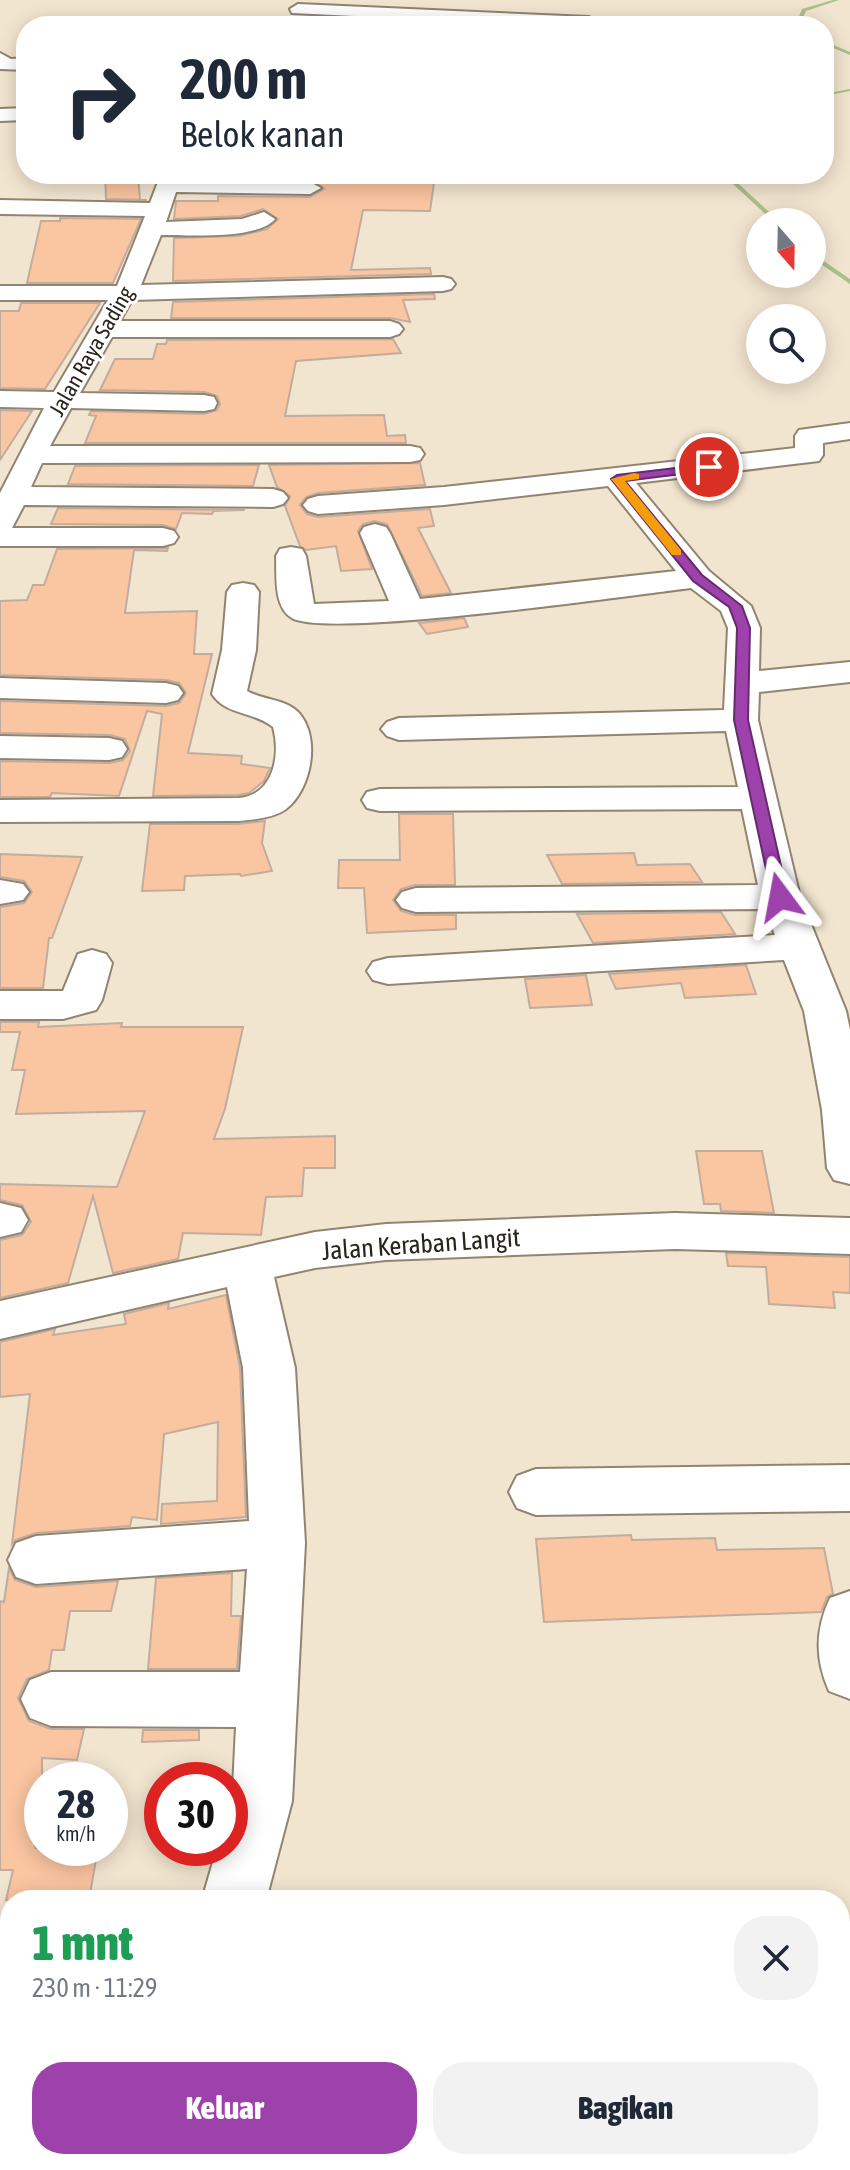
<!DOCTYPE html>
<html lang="id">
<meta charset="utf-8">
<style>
:root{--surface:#fff;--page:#f2f2f3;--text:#1f2937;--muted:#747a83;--accent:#9d41ab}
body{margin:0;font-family:"Asap Condensed",sans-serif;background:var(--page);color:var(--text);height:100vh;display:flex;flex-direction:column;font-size:30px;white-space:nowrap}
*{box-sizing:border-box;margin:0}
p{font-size:26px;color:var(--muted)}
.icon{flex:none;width:44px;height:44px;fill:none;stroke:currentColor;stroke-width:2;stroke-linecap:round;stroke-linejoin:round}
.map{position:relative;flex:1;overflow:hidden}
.drawer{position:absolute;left:0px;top:1890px;width:850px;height:280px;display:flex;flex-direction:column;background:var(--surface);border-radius:32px 32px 0 0;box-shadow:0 4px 20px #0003}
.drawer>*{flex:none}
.hud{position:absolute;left:16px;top:16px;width:818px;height:168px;border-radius:32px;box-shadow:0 4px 20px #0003;background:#fff;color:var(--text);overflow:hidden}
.needle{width:52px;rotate:160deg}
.fabs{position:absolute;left:746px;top:208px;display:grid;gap:16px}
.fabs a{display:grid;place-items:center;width:80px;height:80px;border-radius:50%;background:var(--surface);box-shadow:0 4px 20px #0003;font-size:40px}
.speed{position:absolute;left:24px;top:1762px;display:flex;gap:16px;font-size:40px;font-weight:700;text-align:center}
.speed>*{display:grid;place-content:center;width:104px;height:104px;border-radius:50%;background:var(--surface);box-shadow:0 4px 20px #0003;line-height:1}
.speed small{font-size:20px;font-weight:400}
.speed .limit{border:12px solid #d22;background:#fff;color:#111}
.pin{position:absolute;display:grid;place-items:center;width:68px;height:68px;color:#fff;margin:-34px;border:4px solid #fff;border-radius:50%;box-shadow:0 2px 8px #0007}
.me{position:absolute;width:88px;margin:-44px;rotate:347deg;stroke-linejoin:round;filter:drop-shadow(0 0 6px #0008)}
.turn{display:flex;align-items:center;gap:28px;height:168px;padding:0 32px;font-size:36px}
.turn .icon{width:104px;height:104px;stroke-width:2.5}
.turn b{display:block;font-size:56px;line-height:68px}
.round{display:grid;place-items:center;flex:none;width:84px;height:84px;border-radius:32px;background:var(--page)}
.headline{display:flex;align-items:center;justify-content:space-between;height:136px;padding:0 32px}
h1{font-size:48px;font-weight:800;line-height:60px;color:#1e9e55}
.button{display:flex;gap:16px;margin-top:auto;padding:16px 32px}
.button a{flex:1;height:92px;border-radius:32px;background:var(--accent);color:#fff;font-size:32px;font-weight:800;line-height:92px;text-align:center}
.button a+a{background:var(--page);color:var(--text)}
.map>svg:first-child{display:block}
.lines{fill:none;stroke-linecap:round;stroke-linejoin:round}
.stream{fill:#abc18b;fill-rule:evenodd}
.building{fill:#fac5a1;stroke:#c2ac9e;stroke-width:2}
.minor-casing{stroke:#918471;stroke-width:4}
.minor{fill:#fff;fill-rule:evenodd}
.route{fill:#9d41ab;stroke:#662a6f;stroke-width:2}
.slow{fill:#f59e0b}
.labels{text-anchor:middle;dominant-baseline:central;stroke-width:6;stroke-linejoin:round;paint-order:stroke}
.far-street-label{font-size:22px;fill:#29241c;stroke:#fff}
.street-label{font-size:26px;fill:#29241c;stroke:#fff}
</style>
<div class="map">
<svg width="850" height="2170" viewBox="0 0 850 2170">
<rect width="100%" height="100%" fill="#f2e5d0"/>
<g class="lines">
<path class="stream" d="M833,0H839L806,11L800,24L803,26L796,24L802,9Z
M824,41L850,52V55L824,44Z
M850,89V91L824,96V94Z
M722,174H728L780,222H774Z
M812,253L850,279V284L812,258Z"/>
</g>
<path class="building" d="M105,174H138L140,200H147L106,199Z
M248,174L435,176L430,211L363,210L351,270L430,268L431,274L173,281L174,238L239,236L267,229L278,219L263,209L241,216L174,219L176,201H218V196L310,197L324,189L310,179L246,178Z
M60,218L141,219L113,283H27L41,221H60Z
M434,294L435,299L403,300L410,322L390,318H171L173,302Z
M21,303H100L45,389L0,388V311H19Z
M393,339L401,353L296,361L285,416L384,415L387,436L405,435L406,443H85L96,416L89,415L91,411L204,414L217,410L220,404L217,396L205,392L100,390L115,359H153L157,344H166L167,340Z
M0,410L32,411L0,460Z
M420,463L425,485L318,493L306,497L300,505L307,514L318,517L430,509L434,526L418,528L451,593L422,596L387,524L374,521L363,524L358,531L372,569L341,571L336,546L306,550L300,546L285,506L290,496L277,487L269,465Z
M259,465L253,486L68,484L75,466Z
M58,508L245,510L214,511L212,514L182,513L176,529L163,525L51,524Z
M168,548L167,551L134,550L125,613L197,611L194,654H212L188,753L242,756L241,764L270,768L264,781L249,793L238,795L153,796L162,714L147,711L119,796L52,793L50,797H0V761L109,763L123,760L130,751L125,739L110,735L0,733V701L166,706L179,703L186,693L179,683L166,680L0,675V601L27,600L33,585H44L57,549Z
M464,618L468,627L427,634L419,623Z
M399,814H453L455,885H415L401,889L393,900L401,911L415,915H456V929L367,933L364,888H338L339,860H400Z
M265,821L262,843L272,871L241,876L240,874L185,876L184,890L142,891L150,824H238Z
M634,853L637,865L690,864L702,882L562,884L547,855Z
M0,854L82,857L52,938H49L43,988H0V907L24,903L32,892L24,881L0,877Z
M721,912L735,934L593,943L577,914Z
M746,965L756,994L685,998L681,983L616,989L609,974Z
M586,975L592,1005L530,1008L525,979Z
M0,1022H39L38,1027L122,1023L121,1027H243L225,1109L214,1139L335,1136V1168H304L302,1196L266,1197L261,1235L183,1233L178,1259L113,1273L93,1196L68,1283L0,1298V1240L22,1235L31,1222L22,1205L0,1200V1184L117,1187L145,1111L16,1114L25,1070H12L20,1032H0Z
M696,1151H762L774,1213L721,1211L720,1204H704Z
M726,1253L850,1257V1293L833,1292L835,1308L769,1304L766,1267L728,1266Z
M226,1295L240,1368L246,1517L161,1524L162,1504L217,1501L218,1422L164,1434L157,1520L132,1517L130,1526L36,1533L15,1540L12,1544L30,1394L0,1397V1342L55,1329L53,1335L126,1324L124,1314L169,1303L168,1309Z
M631,1535L632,1540L715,1538L717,1550L824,1548L833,1594L827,1597L821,1612L544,1622L536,1539Z
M9,1568L15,1580L36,1587L118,1581L111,1611H70L64,1650H52L49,1670L27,1679L18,1698L29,1721L51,1729H84L77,1760L42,1758V1808L35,1848H98L89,1900H6L13,1870H0V1601L4,1602Z
M232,1573L231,1616H241L237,1669H148L156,1578Z
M143,1730H199V1740L142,1742Z"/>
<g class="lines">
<defs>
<path id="minor" d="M298,4L589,17L598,22L594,26H562L292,13L290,9Z
M0,53L11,59L26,58V70L0,69Z
M26,108V120L0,121V109Z
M161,174H183L181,179L310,182L321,188L310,194L176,192L166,222L242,219L264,212L275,219C258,240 188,235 161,235L141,285L443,277L451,279L455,284L451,289L443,291L132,300L120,321H390L399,324L403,329L399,334L390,337H112L80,393L204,395L214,397L217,403L214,409L204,411L71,408L50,446H410L420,448L424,454L420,460L410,462L42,463L31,487L273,489L283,492L288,498L283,504L273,507L24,505L12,528H163L174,531L178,537L174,543L163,546H0V493L44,408L0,407V391L54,392L108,300H0V286H117L145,216L0,214V200L150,203Z
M850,423V439L823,443V455L819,461L636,483L709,571L751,606L760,628L759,671L850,662V682L759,692L758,720L800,897L846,1011L850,1030V1184L834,1180L827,1168L822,1110L804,1011L784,960L388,984L373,980L367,971L373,962L388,958L775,935L765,909L416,912L402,908L396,900L402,892L416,888L758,885L742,809L380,811L367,808L362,800L367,792L380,789L738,787L726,731L399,740L387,736L381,729L387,722L399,718L724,710L728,628L721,611L691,588C632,595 327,639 292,618C273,607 277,575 276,556L280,549L291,547L302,549L306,556L314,604L389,601L360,533L364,527L375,524L386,527L390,533L420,599L676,571L608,486L444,505L318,514L308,511L303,505L308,499L318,496L444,487L795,448V436L799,430Z
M243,583L254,585L259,592L256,650L247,691C263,700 285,699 298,712C321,736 312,789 286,809C274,818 253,820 238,821L0,822V800L238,798C273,796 281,756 273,727C253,711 227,716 212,694L222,650L227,592L232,585Z
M0,678L166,683L178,686L183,693L178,700L166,703L0,698Z
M0,736L109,738L122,741L127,749L122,757L109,760L0,758Z
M0,880L23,884L29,892L23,900L0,904Z
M92,950L106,954L112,963L102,1000L96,1010L63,1019H0V991H63L78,954Z
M0,1203L21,1208L28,1220L21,1232L0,1237Z
M675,1213L850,1218V1254L675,1249L386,1260L315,1268L274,1277L295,1368L305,1543L292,1801L266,1900H202L217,1848H230L236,1727L51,1726L30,1718L21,1699L30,1680L51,1672H240L247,1569L36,1584L16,1577L8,1560L16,1543L36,1536L249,1521L243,1368L227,1287L0,1339V1301L315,1232L386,1224Z
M850,1465V1511L536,1515L517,1508L509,1492L517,1476L536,1469Z
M850,1591V1699L829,1691C815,1659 815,1630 830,1598Z
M0,2049L10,2050V2120L0,2119Z
M116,2160H186L184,2170H112Z"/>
</defs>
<use href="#minor" class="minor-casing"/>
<use href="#minor" class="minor"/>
</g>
<path class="route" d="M709,464L715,467L713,470L625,481L702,575L742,606L750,628L748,720L788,897L780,902L772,897L734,720L737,628L729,607L693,581L611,479L617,475Z"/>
<path class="slow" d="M634,473L639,474V479L625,481L681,550V555H672L611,479Z"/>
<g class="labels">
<g class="far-street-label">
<text transform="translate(91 351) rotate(-60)">Jalan Raya Sading</text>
</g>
<g class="street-label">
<text transform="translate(421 1244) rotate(-4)">Jalan Keraban Langit</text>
</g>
</g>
</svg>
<div class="fabs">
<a><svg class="needle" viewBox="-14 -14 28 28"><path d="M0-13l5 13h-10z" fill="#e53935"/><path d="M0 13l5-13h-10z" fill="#747a83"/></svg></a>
<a><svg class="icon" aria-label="search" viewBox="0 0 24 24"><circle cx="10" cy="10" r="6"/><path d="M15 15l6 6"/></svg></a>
</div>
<div class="speed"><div>28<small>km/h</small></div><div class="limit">30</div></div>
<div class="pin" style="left:709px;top:467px;background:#d93025"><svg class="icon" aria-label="arrive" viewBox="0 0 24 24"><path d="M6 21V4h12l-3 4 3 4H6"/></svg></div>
<svg class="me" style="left:780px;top:897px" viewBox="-20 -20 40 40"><path d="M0-17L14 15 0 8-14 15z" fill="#9d41ab" stroke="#fff" stroke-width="4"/></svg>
<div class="hud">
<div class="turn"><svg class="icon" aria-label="right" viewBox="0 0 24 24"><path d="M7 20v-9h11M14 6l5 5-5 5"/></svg><div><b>200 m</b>Belok kanan</div></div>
</div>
<section class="drawer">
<div class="headline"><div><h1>1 mnt</h1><p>230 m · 11:29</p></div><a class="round"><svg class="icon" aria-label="close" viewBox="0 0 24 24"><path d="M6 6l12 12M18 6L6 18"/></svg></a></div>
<div class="button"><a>Keluar</a><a>Bagikan</a></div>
</section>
</div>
